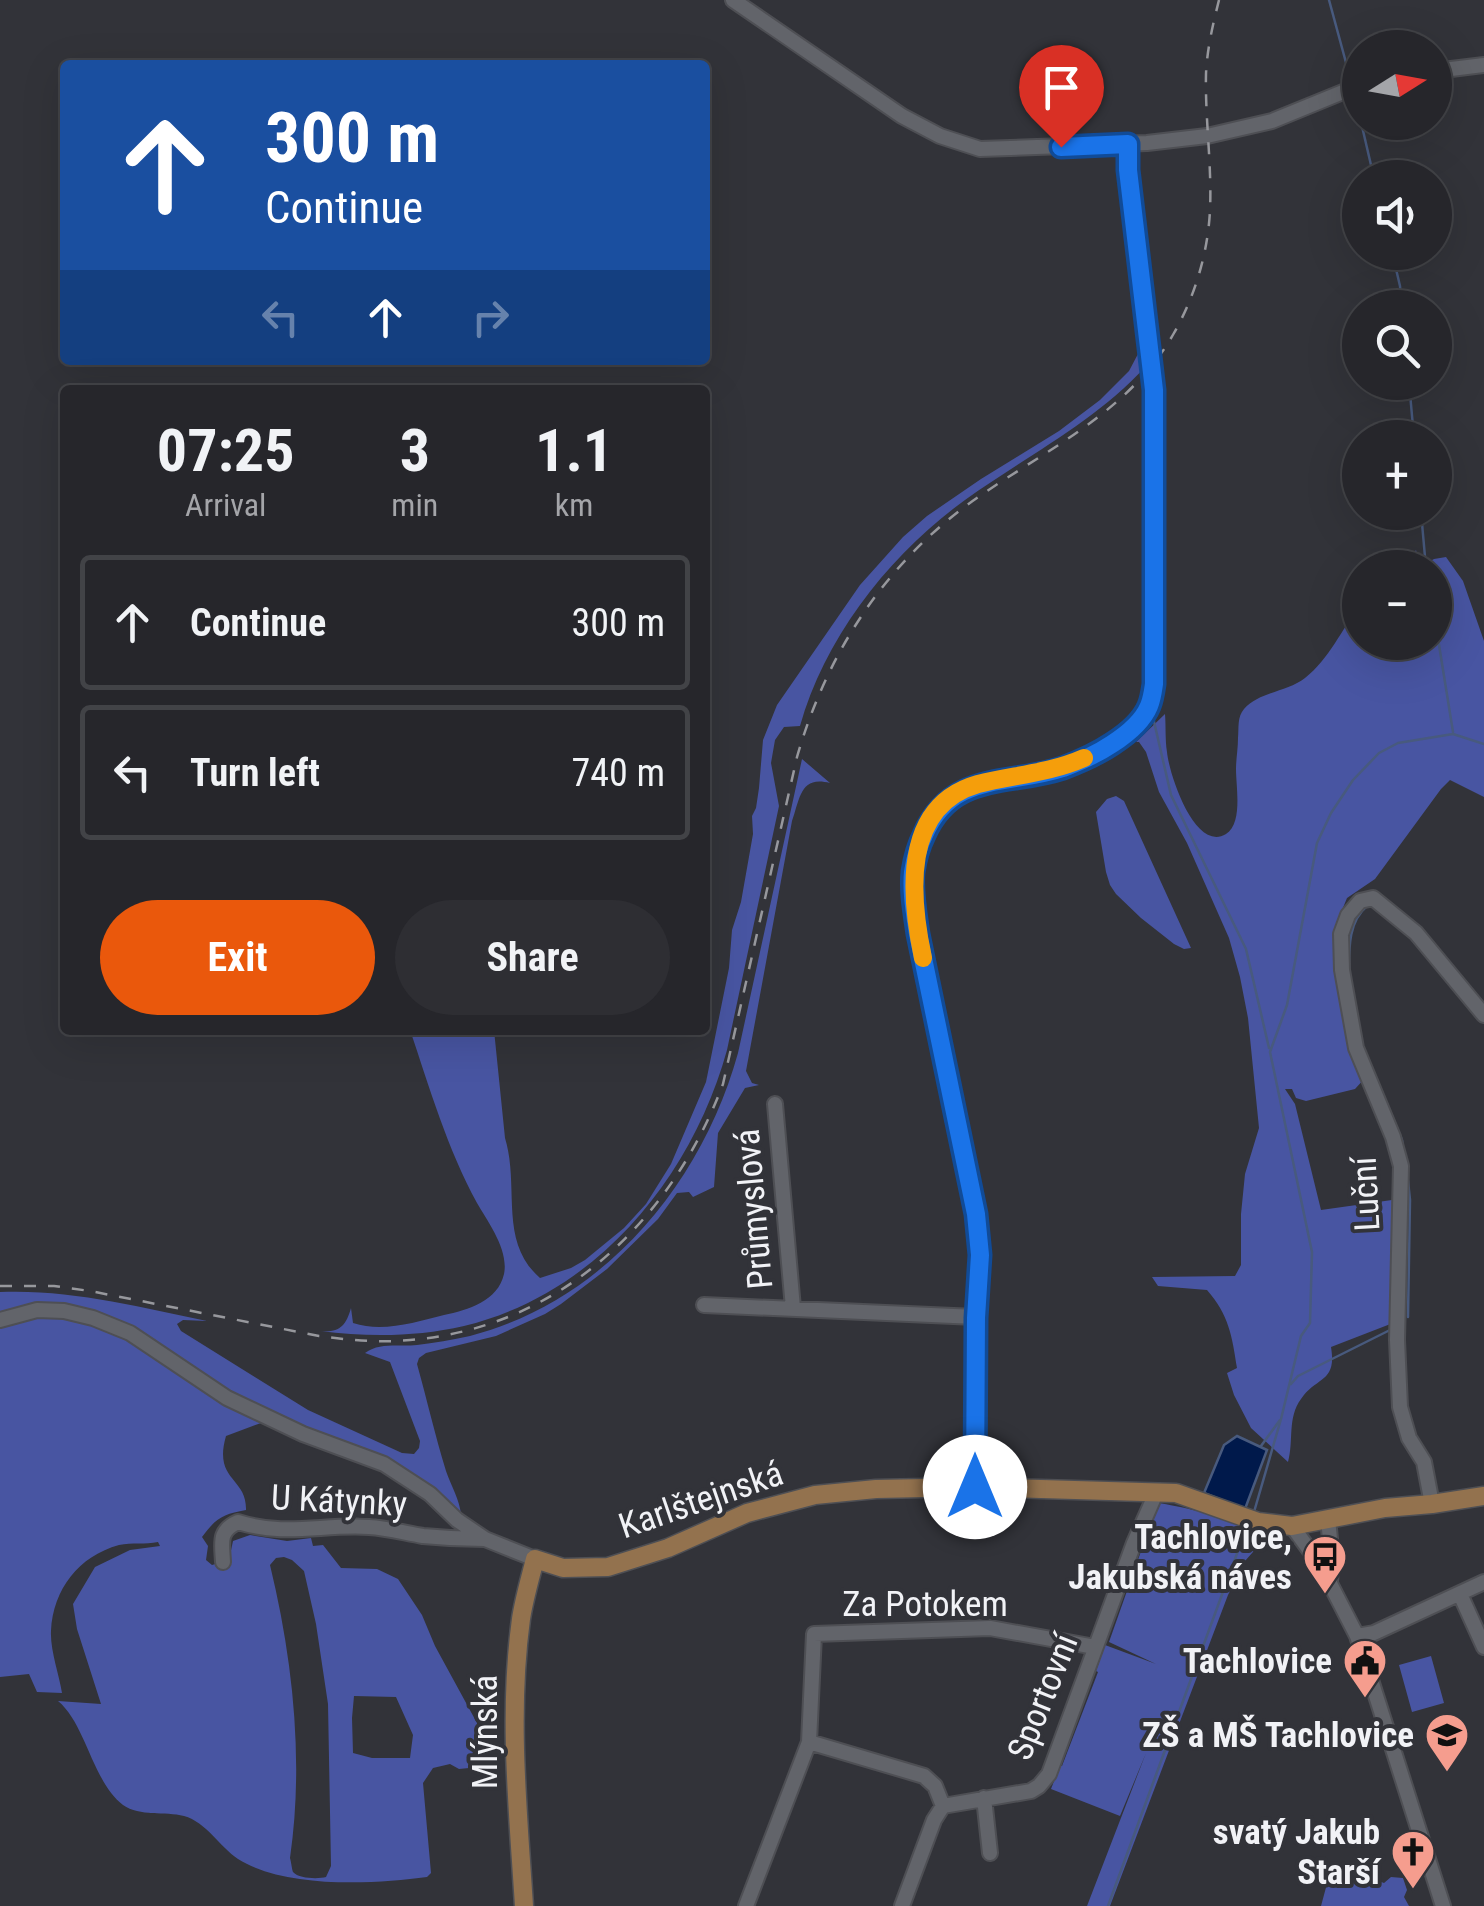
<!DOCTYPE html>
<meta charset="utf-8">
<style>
:root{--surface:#26262b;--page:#2e2e33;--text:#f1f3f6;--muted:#a4a5a9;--line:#424347;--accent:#ea580c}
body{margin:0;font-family:"Roboto Condensed",sans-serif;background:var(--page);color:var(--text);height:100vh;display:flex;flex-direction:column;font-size:38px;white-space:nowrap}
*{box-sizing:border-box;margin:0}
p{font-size:32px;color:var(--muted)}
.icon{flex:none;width:55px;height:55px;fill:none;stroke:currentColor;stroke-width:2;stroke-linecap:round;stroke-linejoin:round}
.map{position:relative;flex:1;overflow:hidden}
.side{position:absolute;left:60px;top:385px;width:650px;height:650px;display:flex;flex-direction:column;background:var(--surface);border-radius:10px;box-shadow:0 10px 40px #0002,0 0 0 2px var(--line)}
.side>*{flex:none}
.hud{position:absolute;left:60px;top:60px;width:650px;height:305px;border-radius:10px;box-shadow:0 10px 40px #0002,0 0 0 2px var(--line);background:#1a4fa0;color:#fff;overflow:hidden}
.needle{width:65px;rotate:79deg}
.tools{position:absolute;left:1342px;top:30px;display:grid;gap:20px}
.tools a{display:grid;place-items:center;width:110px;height:110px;border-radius:50%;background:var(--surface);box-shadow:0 10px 40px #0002,0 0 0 2px var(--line);font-size:50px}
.pin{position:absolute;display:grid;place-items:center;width:85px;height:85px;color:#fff;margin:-102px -42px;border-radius:50% 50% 50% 0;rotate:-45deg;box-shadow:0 0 10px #0007}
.pin .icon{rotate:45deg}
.me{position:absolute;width:110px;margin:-55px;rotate:0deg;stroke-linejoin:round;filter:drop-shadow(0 0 8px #0008)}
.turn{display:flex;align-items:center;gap:35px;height:210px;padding:0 40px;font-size:45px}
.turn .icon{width:130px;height:130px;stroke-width:2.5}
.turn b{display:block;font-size:70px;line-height:85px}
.lanes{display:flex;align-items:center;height:95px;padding:0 40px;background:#0003;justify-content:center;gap:50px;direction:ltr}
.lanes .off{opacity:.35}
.eta{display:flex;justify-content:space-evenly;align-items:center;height:170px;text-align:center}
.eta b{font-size:60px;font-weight:700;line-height:70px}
.primary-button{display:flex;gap:20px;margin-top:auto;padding:20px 40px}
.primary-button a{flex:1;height:115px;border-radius:60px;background:var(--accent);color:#fff;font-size:40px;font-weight:700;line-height:115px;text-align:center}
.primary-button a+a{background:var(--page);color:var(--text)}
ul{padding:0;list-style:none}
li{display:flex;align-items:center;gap:30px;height:135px;margin:0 20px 15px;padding:0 20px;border:5px solid var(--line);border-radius:10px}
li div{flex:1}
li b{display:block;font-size:38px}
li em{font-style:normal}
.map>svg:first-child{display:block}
.green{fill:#4855a2;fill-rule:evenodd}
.water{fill:#00194b;stroke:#485a7e;stroke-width:2.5}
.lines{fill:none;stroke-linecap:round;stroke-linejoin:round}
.stream{stroke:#485a7e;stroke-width:2.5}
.minor-casing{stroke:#4e4f54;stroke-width:18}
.major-casing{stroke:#4e4f54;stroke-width:21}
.minor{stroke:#62646a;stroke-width:14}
.major{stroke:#93724e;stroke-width:18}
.rail{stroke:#97989d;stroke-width:2.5;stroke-dasharray:12 12;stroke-linecap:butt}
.route-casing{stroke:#114b97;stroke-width:25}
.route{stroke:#1a73e8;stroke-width:18}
.slow{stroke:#f59e0b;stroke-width:18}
.labels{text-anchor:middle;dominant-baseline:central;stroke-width:8;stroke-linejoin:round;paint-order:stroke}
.street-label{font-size:35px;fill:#f1f2f6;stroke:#323339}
.poi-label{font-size:35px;font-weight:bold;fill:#f1f2f6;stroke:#323339;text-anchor:end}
</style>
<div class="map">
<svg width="1484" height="1906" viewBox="0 0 1484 1906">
<rect width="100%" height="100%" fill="#323339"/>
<path class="green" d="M1139,352L1145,367C1094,423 1026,456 965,500C890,554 825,637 800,726L784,727L775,740L771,763L779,806L727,1050C692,1177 597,1294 464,1326C416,1337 368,1337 320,1331C339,1333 346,1326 351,1308L353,1323C383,1333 415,1322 444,1315C468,1310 498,1301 504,1274C509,1250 488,1222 477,1203C447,1148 430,1089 410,1030H494L505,1138C520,1187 498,1241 540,1278L571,1268L585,1260L624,1228L646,1204L671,1164L706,1082L729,968L732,930L741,902L753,834L752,816L756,808L759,788L763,740L777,705L860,585L903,537L927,516L981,479L1059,431L1100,400L1129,371Z
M1416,550L1420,567L1434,559L1446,557L1463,581L1484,641V797L1450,780L1441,789L1375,879L1347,898L1336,925L1338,986L1351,1045L1365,1078L1355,1089L1306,1101L1296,1098L1292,1089H1285L1295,1104L1321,1210L1399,1199L1393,1323L1331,1347C1337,1383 1317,1376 1301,1399C1287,1418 1294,1441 1288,1462L1251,1428L1234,1395L1227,1373L1237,1368C1232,1336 1229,1315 1207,1290L1158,1286L1152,1277L1235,1276L1241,1265V1214L1245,1174L1259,1128L1248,1018L1240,977L1229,938L1187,843L1159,792L1146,752L1139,742H1136L1165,714C1166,726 1165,739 1167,752C1169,774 1195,853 1226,834C1243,823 1236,787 1236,769C1236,759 1238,749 1238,738C1239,728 1237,717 1244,709C1259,692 1287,692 1305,678C1329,659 1342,629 1360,605V642H1435V568L1396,567L1409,561Z
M802,759L830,783C800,775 800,799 792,821L746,1071L752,1083L759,1085L745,1088L718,1133L714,1187L693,1197L689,1192L677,1193L658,1219L607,1269L561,1304L545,1314L496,1336L426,1353L419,1358L417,1364C427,1400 435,1435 446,1471C451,1486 460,1500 461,1515L435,1489L387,1458L305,1428L230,1392L133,1327L95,1312L37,1304L0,1313V1292C70,1289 139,1307 207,1321L183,1320L177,1324L181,1331L308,1410L402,1453L414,1454L419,1448L420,1441L390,1362L365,1353C380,1342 399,1347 417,1345C434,1343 452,1340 470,1336C605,1301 702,1183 738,1053Z
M1116,796L1124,801L1191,948L1184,949L1174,944L1141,918L1116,894L1110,885L1106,872L1096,812L1107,799Z
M38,1317L63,1318L91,1324L127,1338L224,1404L261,1423L226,1436C213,1481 247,1477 246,1510C223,1514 216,1518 202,1537L208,1546L206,1560L212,1565L229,1560L233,1541L250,1535L287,1541L311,1538L313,1546L323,1545L341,1568L377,1569L398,1579L422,1615L435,1646L477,1723V1735L469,1768L459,1769L450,1764L433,1768L423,1783L431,1873L427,1877C374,1884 286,1889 238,1859C220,1847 206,1822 184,1816C165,1811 140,1817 123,1805C92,1781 86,1724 58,1701L101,1704L77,1629L73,1604L95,1567L130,1550L160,1546L158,1542C145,1545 132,1542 119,1545C79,1556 53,1589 51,1631C50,1650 59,1674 62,1693L37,1692L29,1674L0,1677V1327ZM284,1557L292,1560L304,1571L316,1624L328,1704L331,1866L326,1877C319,1879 299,1879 293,1872C292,1870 291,1861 290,1858C304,1761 293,1660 270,1565L276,1558ZM354,1696L396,1697L413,1735L410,1758H372L353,1753L352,1718Z
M1158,1503C1180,1506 1233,1518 1251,1531C1255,1534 1257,1539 1260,1544L1245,1561L1228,1595L1110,1906H1087L1146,1753L1120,1816L1051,1789L1060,1766H1062L1098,1672L1096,1671L1105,1645L1156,1664L1109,1642Z
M1431,1656L1444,1703L1412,1712L1399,1665Z
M1347,1869L1384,1883L1391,1877L1403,1878L1407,1890L1404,1897L1409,1906H1321L1328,1880Z"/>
<path class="water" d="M1237,1436L1267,1450L1245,1509L1204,1493L1224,1445Z"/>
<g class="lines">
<path class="stream" d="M1329,0L1351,81
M1354,93L1360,119
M1361,122L1374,178
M1392,252L1400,286L1402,308
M1409,382L1414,438
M1421,512L1426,568
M1435,620L1453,732
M1152,713L1171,795L1246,949L1269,1048
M1349,968C1349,946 1349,921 1367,906
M1356,1010L1363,1047L1402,1140L1403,1148
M1408,1181L1410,1200L1408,1317
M1291,1384L1298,1376L1390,1330
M1261,1446L1280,1420
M1254,1512L1281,1419L1301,1336L1310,1323L1312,1252L1270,1052L1287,1005L1317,843L1331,813L1353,780L1379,753L1398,743L1453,734L1484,744
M1108,1906L1246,1529"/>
<defs>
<path id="minor" d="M733,0L902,116L940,136L980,149L1147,143L1207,136L1272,121L1360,85
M1435,71L1484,65
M775,1104L793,1308
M704,1305L976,1317
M0,1320L37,1310L64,1311L93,1318L130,1333L227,1398L303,1434L384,1464L430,1494L457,1520L485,1539L535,1559
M975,1487L976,1317L980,1255L976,1214L918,934C914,906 909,877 917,849C941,770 1001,788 1062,768C1082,762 1101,751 1118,740C1130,732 1143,721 1149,707C1155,692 1155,676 1156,661L1154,391L1128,170V143
M1432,1504L1424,1462L1409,1438L1400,1407L1397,1340L1401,1166L1393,1137L1356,1048L1342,970L1341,934L1348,915L1360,901L1373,898L1416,933L1484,1015
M1328,1519L1332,1559L1330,1581
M1292,1526L1321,1566L1357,1636L1443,1906
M223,1562C222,1542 218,1531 238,1522C286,1537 322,1524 369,1527C387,1528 405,1533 423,1536C443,1538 464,1539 484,1539
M1460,1594L1484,1647
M1357,1636L1374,1633L1484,1582
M809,1742L924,1776L935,1786L943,1806
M984,1798L990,1853
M746,1906L809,1742L814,1634L990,1628L1095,1647
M902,1906L934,1820L943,1806L1031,1791L1039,1786L1049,1774L1134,1543L1156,1493"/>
<path id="major" d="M524,1906C518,1811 508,1714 521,1619C524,1599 530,1579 535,1559L563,1568L608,1567L668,1548L747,1513L815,1495L876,1489L975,1487L1176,1493L1258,1522L1292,1526L1385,1508L1432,1504L1484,1496"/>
</defs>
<use href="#minor" class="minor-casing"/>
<use href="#major" class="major-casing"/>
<use href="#minor" class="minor"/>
<use href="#major" class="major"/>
<path class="rail" d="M0,1286H54L90,1291L319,1336C349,1340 380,1343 410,1340C560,1328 672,1220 723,1084L797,757C826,656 882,568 967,505C1040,452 1128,415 1174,333C1195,296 1208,253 1210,210C1212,165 1205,120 1206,74C1207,49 1213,24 1219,0"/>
</g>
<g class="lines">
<defs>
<path id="route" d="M975,1487L976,1318L980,1255L976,1214L918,934C915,913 911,892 913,872C915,859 918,847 924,835C952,771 1008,786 1063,768C1079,762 1097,754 1112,744C1126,735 1142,723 1149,706C1152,699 1153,691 1154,684V390L1128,170V144L1061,147"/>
</defs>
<use href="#route" class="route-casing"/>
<use href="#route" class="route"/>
<path class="slow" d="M923,958C910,897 901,806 978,784C1014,775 1050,773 1084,758"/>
</g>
<defs>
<symbol id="bus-pin" viewBox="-11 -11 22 30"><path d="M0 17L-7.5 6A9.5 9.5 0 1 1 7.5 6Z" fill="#f59d8e" stroke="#323339"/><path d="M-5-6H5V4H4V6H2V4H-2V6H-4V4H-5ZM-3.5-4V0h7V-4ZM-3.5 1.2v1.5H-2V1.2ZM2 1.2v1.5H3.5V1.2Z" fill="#111"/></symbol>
<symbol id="civic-pin" viewBox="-11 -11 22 30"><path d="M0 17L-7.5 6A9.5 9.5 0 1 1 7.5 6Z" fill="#f59d8e" stroke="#323339"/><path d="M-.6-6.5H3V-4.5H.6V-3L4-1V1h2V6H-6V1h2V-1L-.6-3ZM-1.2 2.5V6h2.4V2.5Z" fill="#111"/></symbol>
<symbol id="school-pin" viewBox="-11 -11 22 30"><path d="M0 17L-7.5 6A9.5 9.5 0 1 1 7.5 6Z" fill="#f59d8e" stroke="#323339"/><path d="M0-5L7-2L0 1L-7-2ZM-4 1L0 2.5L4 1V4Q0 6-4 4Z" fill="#111"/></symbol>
<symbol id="church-pin" viewBox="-11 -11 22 30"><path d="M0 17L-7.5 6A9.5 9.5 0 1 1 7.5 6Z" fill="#f59d8e" stroke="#323339"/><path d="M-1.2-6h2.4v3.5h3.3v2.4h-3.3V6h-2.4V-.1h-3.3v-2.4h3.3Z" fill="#111"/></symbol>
</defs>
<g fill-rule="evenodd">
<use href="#bus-pin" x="1300" y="1532" width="50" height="68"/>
<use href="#civic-pin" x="1340" y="1636" width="50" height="68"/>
<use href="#school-pin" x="1422" y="1710" width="50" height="68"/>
<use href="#church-pin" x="1388" y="1827" width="50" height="68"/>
</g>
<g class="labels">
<g class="street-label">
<text transform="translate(1366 1194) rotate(-93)">Luční</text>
<text transform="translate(754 1209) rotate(-95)">Průmyslová</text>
<text transform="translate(701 1500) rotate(-19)">Karlštejnská</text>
<text transform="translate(339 1501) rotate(3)">U Kátynky</text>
<text x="925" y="1604">Za Potokem</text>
<text transform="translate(1043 1697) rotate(-68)">Sportovní</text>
<text transform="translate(485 1732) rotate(-90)">Mlýnská</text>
</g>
<g class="poi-label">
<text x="1292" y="1537">Tachlovice,<tspan x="1292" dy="40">Jakubská náves</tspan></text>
<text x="1332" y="1661">Tachlovice</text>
<text x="1414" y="1735">ZŠ a MŠ Tachlovice</text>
<text x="1380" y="1832">svatý Jakub<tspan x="1380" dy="40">Starší</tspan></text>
</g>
</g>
</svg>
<div class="tools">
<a><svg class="needle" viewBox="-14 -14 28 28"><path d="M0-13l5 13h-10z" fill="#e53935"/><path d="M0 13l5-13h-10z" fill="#a4a5a9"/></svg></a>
<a><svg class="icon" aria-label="sound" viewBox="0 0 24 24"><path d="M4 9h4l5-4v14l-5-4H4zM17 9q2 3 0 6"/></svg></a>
<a><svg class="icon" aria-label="search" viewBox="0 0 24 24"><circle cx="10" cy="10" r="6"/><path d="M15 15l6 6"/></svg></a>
<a>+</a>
<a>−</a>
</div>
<div class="pin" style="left:1061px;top:147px;background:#d93025"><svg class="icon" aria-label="arrive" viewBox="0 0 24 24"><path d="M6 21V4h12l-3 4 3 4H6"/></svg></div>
<svg class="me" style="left:975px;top:1487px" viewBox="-20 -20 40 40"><circle r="19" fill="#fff"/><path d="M0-13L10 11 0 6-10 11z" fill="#1a73e8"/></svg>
<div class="hud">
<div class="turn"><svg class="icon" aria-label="ahead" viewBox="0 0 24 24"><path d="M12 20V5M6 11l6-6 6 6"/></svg><div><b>300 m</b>Continue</div></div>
<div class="lanes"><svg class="icon off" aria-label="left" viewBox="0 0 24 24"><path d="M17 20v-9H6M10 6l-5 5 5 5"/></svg><svg class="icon" aria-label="ahead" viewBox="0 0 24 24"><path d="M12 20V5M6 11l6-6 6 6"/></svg><svg class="icon off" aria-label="right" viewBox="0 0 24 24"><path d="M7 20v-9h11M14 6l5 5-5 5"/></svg></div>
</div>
<section class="side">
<div class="eta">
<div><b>07:25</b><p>Arrival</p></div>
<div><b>3</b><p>min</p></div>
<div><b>1.1</b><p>km</p></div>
</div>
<ul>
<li><svg class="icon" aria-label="ahead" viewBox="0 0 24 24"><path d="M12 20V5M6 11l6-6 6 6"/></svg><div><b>Continue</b></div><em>300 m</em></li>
<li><svg class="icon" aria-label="left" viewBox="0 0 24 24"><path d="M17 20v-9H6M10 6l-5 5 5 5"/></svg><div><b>Turn left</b></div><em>740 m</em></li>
</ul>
<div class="primary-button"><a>Exit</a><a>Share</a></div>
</section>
</div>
